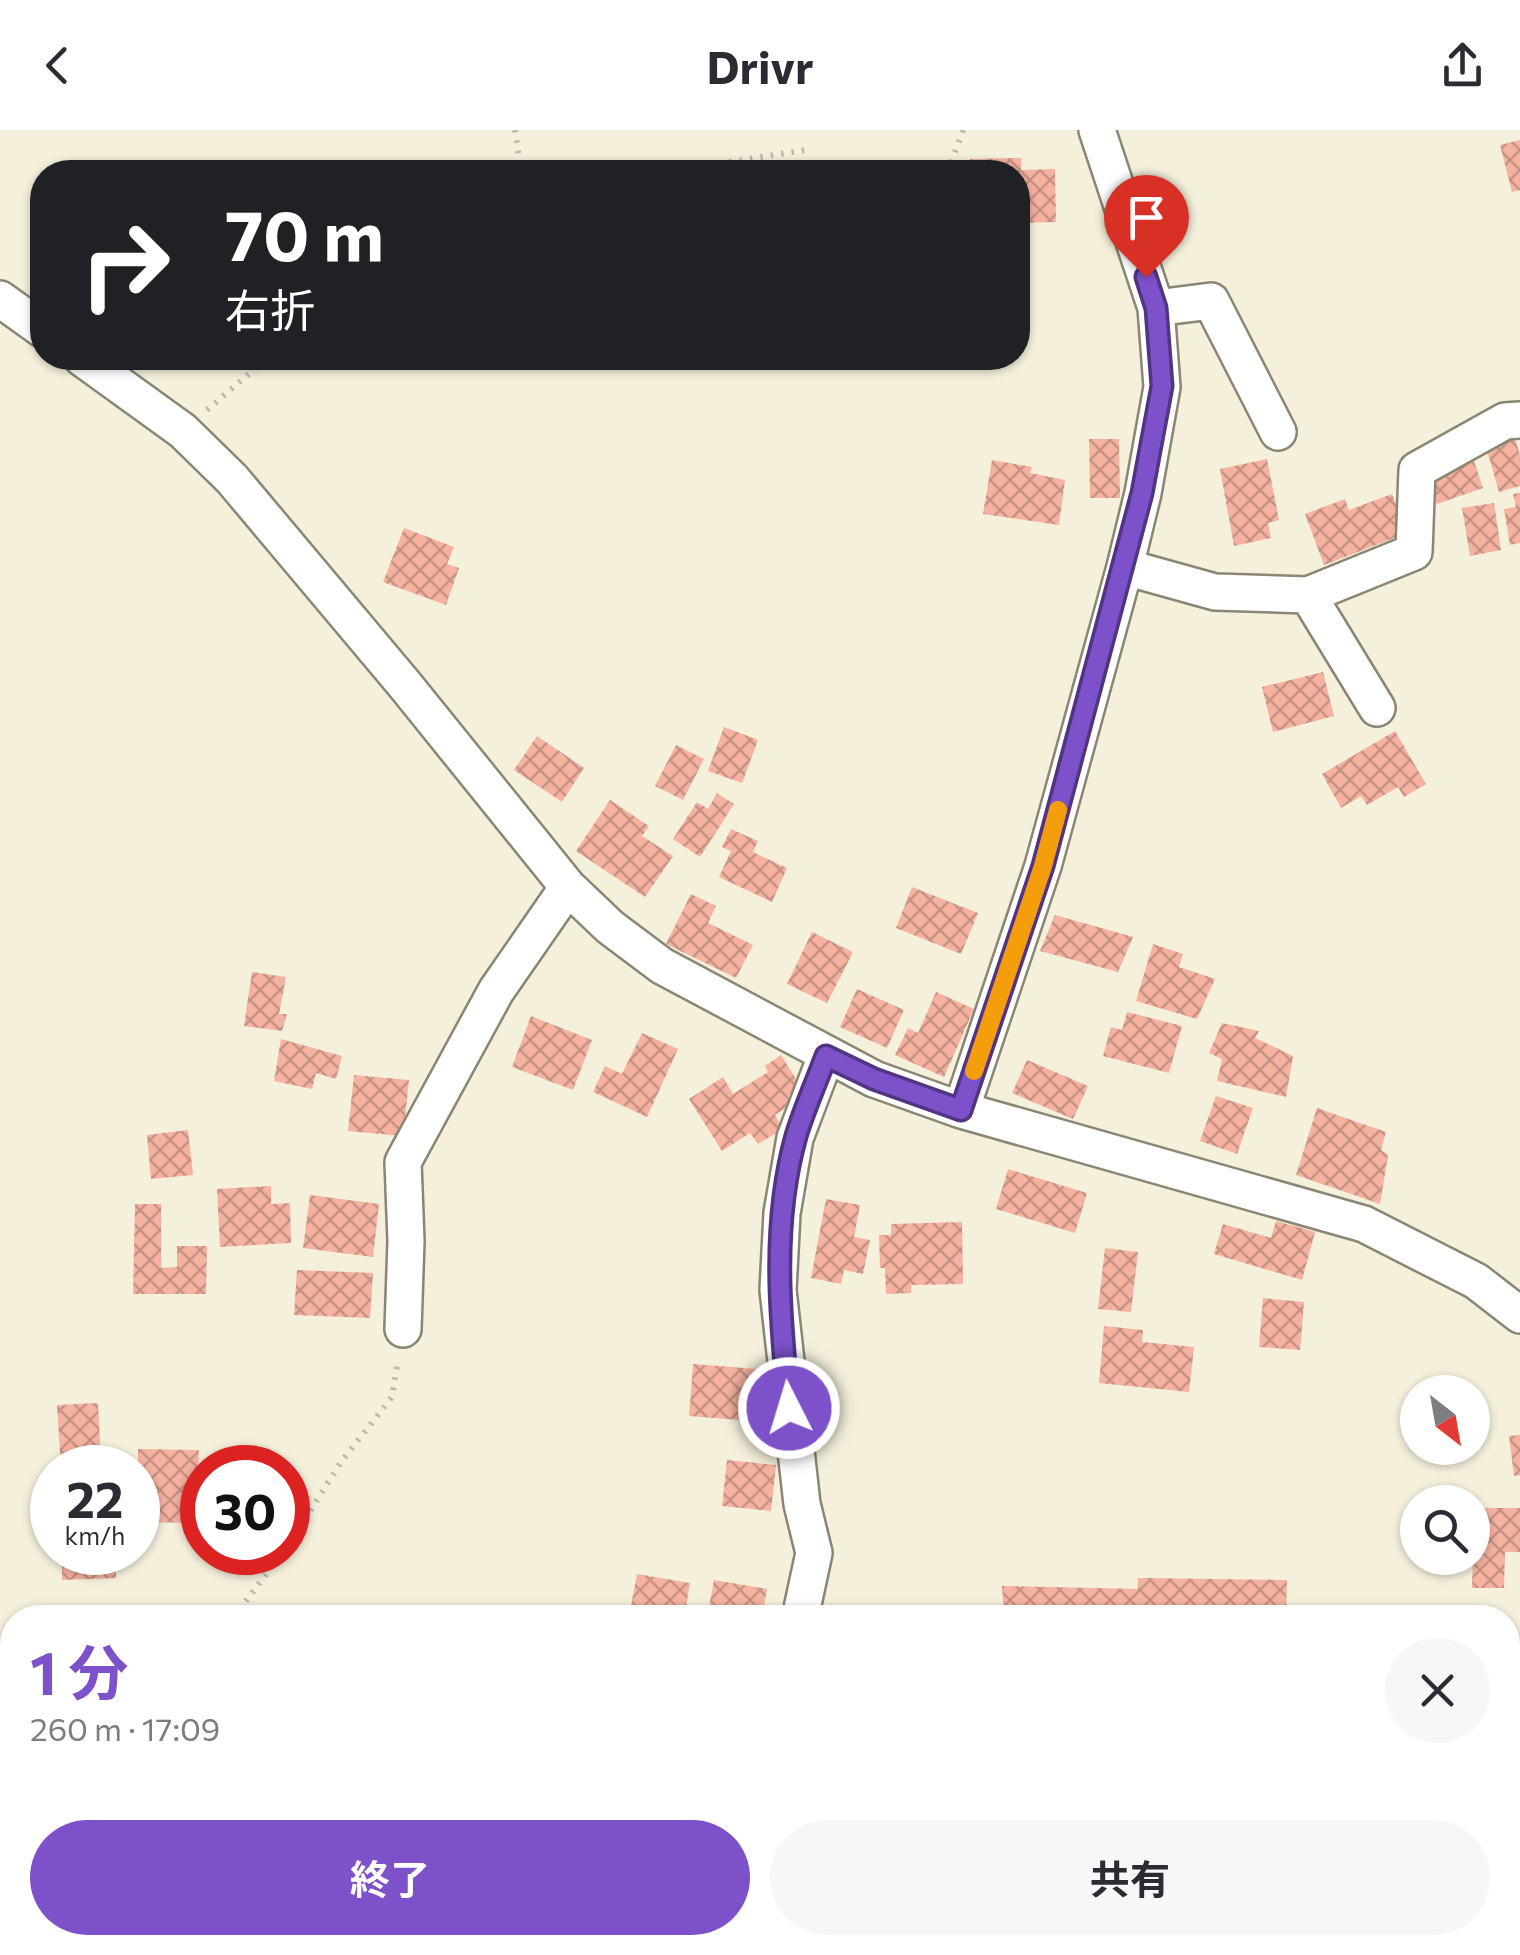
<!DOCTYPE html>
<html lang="ja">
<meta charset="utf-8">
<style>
:root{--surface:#fff;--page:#f7f7f7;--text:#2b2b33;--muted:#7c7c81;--accent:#7c51c9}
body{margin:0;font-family:Commissioner,"Noto Sans JP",sans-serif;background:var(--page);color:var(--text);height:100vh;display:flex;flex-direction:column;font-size:38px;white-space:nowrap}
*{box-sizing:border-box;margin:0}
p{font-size:32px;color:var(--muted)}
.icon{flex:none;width:55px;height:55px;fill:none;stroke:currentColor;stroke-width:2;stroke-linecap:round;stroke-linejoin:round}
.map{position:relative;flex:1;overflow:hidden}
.details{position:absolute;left:0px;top:1475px;width:1520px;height:350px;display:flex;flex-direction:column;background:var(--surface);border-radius:40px 40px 0 0;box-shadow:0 2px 8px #0004}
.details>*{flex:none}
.top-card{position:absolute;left:30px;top:30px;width:1000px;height:210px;border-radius:40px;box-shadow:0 2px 8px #0004;background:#202124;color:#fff;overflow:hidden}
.needle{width:65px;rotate:149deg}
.buttons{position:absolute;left:1400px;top:1245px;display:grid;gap:20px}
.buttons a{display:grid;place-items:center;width:90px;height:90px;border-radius:50%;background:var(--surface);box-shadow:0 2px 8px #0004;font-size:50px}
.speed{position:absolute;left:30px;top:1315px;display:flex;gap:20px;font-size:50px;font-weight:700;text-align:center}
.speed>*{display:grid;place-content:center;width:130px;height:130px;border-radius:50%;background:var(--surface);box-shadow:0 2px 8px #0004;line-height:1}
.speed small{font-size:25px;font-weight:400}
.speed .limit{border:15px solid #d22;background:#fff;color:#111}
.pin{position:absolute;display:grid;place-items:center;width:85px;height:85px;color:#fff;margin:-102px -42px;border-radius:50% 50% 50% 0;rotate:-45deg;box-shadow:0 0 10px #0007}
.pin .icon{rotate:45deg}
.me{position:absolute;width:110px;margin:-55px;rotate:355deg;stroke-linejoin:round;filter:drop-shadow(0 0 8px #0008)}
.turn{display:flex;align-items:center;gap:35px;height:210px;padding:0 30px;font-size:45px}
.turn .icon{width:130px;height:130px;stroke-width:2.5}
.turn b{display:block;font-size:70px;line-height:85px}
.round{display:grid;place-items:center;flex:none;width:105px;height:105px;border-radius:52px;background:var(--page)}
.head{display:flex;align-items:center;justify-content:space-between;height:170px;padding:0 30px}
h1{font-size:60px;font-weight:700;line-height:75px;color:var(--accent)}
.button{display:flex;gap:20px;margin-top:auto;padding:20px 30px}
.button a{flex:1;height:115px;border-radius:60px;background:var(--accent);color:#fff;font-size:40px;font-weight:700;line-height:115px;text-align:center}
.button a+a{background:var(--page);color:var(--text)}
header{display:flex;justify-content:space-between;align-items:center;height:130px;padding:0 30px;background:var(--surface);font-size:45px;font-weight:700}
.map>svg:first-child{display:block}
.building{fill:url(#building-cross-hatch)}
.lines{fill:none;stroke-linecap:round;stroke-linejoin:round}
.minor-casing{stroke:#8a8673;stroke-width:40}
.tertiary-casing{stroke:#8a8673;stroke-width:48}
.path{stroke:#bdb9a9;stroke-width:6;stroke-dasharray:2.5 8;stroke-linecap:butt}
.minor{stroke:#fff;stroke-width:35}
.tertiary{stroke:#fff;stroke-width:42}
.route-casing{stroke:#513583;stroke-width:25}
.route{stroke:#7c51c9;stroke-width:18}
.slow{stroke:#f59e0b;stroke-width:18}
</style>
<header><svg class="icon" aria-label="back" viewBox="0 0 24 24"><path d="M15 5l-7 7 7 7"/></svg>Drivr<svg class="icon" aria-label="share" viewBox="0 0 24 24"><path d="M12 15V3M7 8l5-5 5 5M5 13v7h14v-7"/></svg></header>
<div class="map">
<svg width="1520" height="1825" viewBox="0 0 1520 1825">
<defs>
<pattern id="building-cross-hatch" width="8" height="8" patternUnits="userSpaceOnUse" patternTransform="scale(2.5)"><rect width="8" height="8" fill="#f6b2a1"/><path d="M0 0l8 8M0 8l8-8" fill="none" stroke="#c89284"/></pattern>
</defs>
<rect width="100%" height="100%" fill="#f5f0dc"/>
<path class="building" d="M1520,10V60L1512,62L1500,15Z
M1021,28V40L1055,39L1056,92L1018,93V42H970V29Z
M1514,305L1520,325V356L1499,362L1485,313Z
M1089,309H1119L1120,368H1090Z
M1472,325L1483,358L1437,374L1430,352L1443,348L1439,336Z
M1267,329L1279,390L1268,393L1271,408L1234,416L1220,339Z
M992,330L1032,337L1030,343L1065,350L1059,395L983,384Z
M1520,363V413L1510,415L1504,379L1516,377L1513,364Z
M1392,364L1407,403L1324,435L1305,384L1345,369L1349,380Z
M1494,373L1501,420L1470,426L1462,378Z
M404,398L454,417L447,434L459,438L446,475L383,452Z
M1323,542L1334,586L1273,602L1262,557Z
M724,597L758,610L742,653L708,641Z
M1395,601L1426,654L1404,667L1398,657L1367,675L1361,666L1341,678L1322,644Z
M537,606L584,638L562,672L514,640Z
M676,615L704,629L683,670L655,656Z
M717,663L734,674L700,727L673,709L697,672L708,679Z
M610,670L649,696L642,706L673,726L645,767L576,721Z
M731,699L758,711L753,722L787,738L772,772L719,747L731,721L722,717Z
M912,757L978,783L961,824L896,798Z
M691,764L716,776L708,793L753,815L736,848L666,814Z
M1055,785L1133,807L1118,842L1040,821Z
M812,802L853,822L827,873L787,854Z
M1153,814L1183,824L1179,837L1215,849L1197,889L1136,871Z
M252,842L286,847L279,884H287L282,901L244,896Z
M857,859L904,880L887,918L840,897Z
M936,862L974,879L944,947L895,925L908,898L918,903Z
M1127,882L1182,896L1169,943L1103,926L1111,897L1122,900Z
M531,886L592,910L573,960L512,937Z
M1222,893L1259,901L1255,908L1293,926L1286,967L1217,951L1222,929L1209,923Z
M642,903L678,919L647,987L593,962L605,936L622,944Z
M281,909L342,926L336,949L316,943L312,959L274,951Z
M781,925L801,957L788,966L793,973L775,985L783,999L758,1014L750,1003L722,1021L689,969L723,947L733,964L768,942L765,936Z
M1027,930L1088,956L1073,989L1012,963Z
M354,945L409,950L403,1006L348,1001Z
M1216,966L1253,978L1237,1024L1200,1011Z
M1317,978L1386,1002L1381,1020L1388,1025L1380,1074L1296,1045Z
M188,1000L193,1045L151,1049L147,1005Z
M1008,1039L1087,1063L1075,1103L996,1079Z
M271,1056V1074L290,1073L291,1113L220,1117L217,1059Z
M310,1065L379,1074L373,1127L303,1118Z
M826,1069L860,1075L854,1107L870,1110L863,1144L844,1140L841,1154L811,1148Z
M135,1074H161V1138L177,1137V1116H207L206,1164H133Z
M1276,1091L1315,1102L1302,1150L1214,1124L1223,1094L1271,1108Z
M962,1092L963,1154L911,1155V1163L886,1164L885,1138H880L879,1105H891V1094Z
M1105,1118L1138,1122L1131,1182L1098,1179Z
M297,1140L373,1143L370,1188L294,1185Z
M1263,1168L1304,1172L1300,1220L1259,1217Z
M1104,1196L1143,1200L1142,1212L1194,1217L1189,1262L1099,1253Z
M693,1234L757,1239L752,1291L689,1286Z
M98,1273L101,1331L91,1332V1338H61L57,1275Z
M1520,1305V1345L1514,1346L1509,1306Z
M138,1319L199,1320L196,1393L138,1392Z
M727,1330L776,1335L771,1381L722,1376Z
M1474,1378H1520V1422H1505L1504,1458H1472Z
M62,1422H116V1448L62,1450Z
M637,1444L690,1453L684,1488L629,1486Z
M1138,1448L1287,1450L1286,1488H1004L1002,1456L1138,1459Z
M714,1450L767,1459L762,1488H707Z"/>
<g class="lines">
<defs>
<path id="minor" d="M0,169L42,199
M1156,178L1211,171L1278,302
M82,228L183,301L232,349L405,555L568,757L610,797L662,836L874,949L961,980L1364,1094L1476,1151L1520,1185
M1125,437L1215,462L1308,465L1414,422L1417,340L1505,291L1520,290
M1308,465L1377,578
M961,980L1043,736L1125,437L1143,363L1162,257L1156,178L1097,0
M403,1199L406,1111L403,1032L496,861L568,757
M800,1488L814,1423L802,1374L778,1160L782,1083L795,1008L826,926
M0,1664L12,1667
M1508,1767H1520"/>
<path id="tertiary" d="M1499,1825L1520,1800"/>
</defs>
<use href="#minor" class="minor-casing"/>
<use href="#tertiary" class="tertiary-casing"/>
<path class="path" d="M515,0L521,42
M667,42L812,19
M948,42L963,0
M207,280L267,228
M288,1416L341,1332L392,1267L398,1230
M233,1488L283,1422
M822,1812V1825"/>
<use href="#minor" class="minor"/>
<use href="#tertiary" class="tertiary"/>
</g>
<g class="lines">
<defs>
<path id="route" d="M789,1278C780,1188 771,1095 796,1006C804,979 816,953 826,926L874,949L961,980L1043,736L1142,363L1162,256L1156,178L1146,147"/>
</defs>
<use href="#route" class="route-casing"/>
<use href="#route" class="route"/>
<path class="slow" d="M974,941L1043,736L1058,680"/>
</g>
</svg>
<div class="buttons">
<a><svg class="needle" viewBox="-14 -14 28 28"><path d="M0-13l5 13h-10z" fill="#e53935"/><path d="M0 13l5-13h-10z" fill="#7c7c81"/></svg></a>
<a><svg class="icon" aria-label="search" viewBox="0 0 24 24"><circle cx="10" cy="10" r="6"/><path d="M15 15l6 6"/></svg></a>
</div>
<div class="speed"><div>22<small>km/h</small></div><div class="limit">30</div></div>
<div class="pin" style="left:1146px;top:147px;background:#d93025"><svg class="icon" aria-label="arrive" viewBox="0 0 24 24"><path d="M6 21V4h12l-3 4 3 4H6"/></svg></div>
<svg class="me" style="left:789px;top:1278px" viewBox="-20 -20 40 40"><circle r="17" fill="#7c51c9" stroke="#fff" stroke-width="3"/><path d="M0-11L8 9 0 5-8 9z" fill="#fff"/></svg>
<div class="top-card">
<div class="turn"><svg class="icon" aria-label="right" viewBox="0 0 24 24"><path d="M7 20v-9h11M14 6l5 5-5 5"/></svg><div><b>70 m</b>右折</div></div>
</div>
<section class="details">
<div class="head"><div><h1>1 分</h1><p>260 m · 17:09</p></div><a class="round"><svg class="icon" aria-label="close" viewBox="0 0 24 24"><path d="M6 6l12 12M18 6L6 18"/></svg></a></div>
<div class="button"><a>終了</a><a>共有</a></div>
</section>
</div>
